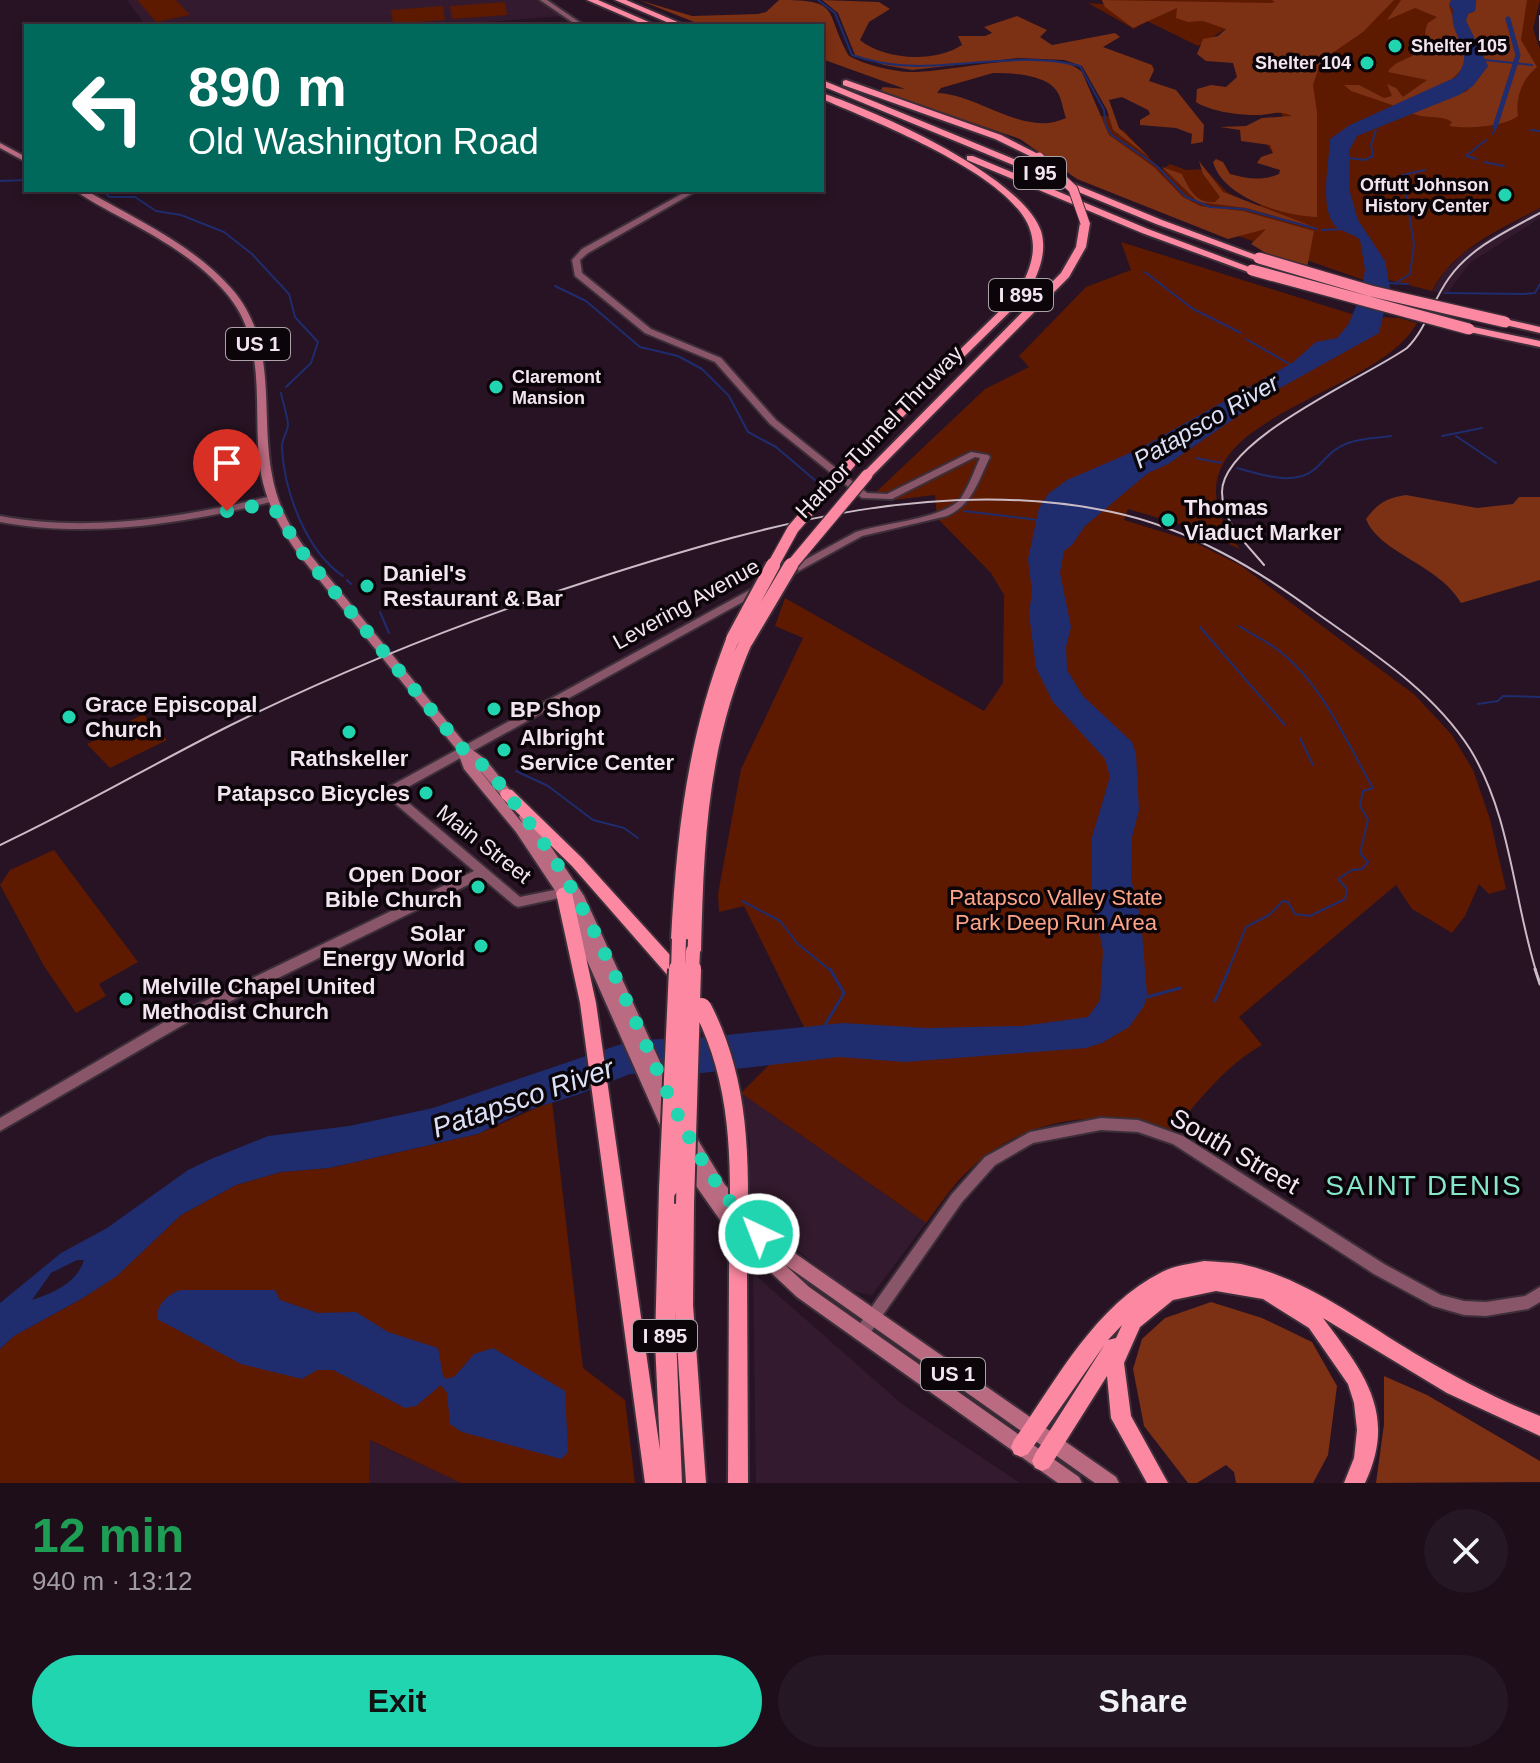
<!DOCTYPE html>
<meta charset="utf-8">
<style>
:root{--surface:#1d0e1a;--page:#251723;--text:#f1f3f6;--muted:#a09ca2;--line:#3b2e39;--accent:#20d5b0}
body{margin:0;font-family:Helvetica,sans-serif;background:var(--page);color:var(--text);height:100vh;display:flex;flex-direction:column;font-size:30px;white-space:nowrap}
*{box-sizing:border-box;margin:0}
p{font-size:26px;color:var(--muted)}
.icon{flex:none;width:44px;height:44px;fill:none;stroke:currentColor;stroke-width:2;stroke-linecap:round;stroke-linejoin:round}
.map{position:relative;height:1483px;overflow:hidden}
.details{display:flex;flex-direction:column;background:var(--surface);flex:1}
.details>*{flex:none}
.guide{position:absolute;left:24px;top:24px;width:800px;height:168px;border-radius:0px;box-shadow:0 4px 12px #0003,0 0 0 2px var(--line);background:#00695c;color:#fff;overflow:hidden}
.pin{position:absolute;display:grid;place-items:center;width:68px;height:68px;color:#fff;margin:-82px -34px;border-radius:50% 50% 50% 0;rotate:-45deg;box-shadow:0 0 8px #0007}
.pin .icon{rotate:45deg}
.me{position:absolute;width:88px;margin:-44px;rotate:317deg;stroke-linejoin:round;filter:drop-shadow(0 0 6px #0008)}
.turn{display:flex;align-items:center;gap:28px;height:168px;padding:0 32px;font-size:36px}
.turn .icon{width:104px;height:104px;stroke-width:2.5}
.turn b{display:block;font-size:56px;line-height:68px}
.round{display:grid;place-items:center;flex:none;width:84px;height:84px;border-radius:42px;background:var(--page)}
.headline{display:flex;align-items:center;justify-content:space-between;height:136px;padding:0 32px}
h1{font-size:48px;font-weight:700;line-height:60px;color:#1e9e55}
.action{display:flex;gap:16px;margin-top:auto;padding:16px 32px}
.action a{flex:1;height:92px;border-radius:48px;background:var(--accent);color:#111;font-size:32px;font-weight:700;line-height:92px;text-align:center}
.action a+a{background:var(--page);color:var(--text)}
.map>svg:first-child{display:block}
.built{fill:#331a2e}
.green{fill:#5d1a00}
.forest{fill:#7c3014;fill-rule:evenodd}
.water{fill:#1f2c6d;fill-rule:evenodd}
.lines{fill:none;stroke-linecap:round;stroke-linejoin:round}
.stream-far1{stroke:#1f2c6d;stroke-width:2}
.stream{stroke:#1f2c6d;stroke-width:3}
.canal{stroke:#1f2c6d;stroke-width:5}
.secondary-casing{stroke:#3d2f39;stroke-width:4}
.primary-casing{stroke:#3d2f39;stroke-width:4}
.highway-casing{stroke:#3d2f39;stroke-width:4}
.secondary{fill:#885569;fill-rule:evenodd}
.primary{fill:#ba6b81;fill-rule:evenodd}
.highway{fill:#fd88a2;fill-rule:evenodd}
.rail-far1{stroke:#cabbc6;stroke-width:2}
.rail{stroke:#cabbc6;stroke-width:3}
.highway-bridge-far3-casing{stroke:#3d2f39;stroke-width:11;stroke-linecap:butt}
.highway-bridge-far2-casing{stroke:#3d2f39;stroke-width:14;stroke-linecap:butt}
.highway-bridge-far1-casing{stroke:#3d2f39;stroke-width:18;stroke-linecap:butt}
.highway-bridge-casing{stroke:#3d2f39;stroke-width:22;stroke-linecap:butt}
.highway-bridge-far3{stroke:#fd88a2;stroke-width:9}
.highway-bridge-far2{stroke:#fd88a2;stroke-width:11}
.highway-bridge-far1{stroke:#fd88a2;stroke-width:14}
.highway-bridge{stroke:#fd88a2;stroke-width:18}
.route{stroke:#20d5b0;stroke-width:14;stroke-dasharray:0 25.2}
.poi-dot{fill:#20d5b0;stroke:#0b0409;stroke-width:3}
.labels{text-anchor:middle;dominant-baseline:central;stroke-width:7;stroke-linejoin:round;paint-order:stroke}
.far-poi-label{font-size:18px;font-weight:bold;fill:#f3e5ef;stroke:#0b0409;text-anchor:start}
.shield{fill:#0b0409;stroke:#ada2aa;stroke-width:2}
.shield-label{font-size:20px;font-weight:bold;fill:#f3e5ef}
.street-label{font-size:22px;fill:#f3e5ef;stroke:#0b0409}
.poi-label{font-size:22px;font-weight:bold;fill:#f3e5ef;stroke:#0b0409;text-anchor:start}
.park-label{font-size:22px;fill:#fea487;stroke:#0b0409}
.water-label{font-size:24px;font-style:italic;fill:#dbe2f7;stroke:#0b0409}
.near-street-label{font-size:26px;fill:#f3e5ef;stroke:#0b0409}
.near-water-label{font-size:28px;font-style:italic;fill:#dbe2f7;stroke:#0b0409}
.near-neighbourhood-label{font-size:28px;letter-spacing:2px;fill:#87e7cc;stroke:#0b0409}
</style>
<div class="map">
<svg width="1540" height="1483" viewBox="0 0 1540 1483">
<rect width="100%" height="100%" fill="#271323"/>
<path class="built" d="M127,0H540L564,16L435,26H146Z
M1540,208V218L1470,263L1446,295L1432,291L1445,271L1465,252Z
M741,1093L926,1223L872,1295L847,1290L749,1211L750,1143Z
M753,1273L902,1404L1020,1483H756Z
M350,1431L461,1483H318Z"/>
<path class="green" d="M137,0H176L190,15L156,22Z
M1102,0H1540L1533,29L1540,49V208C1501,229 1453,249 1432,291L1389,280L1369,282L1204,224L1067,159L1094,116H1114L1118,132L1123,130L1161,170L1170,164L1186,170L1205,169L1227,192L1256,207L1297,189L1262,137L1286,123L1271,92L1246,16L1198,46L1147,21L1134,29L1088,3L1103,4Z
M505,2L507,15L452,19L450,6Z
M443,6L445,20L393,24L391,10Z
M1121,242L1358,316L1399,318L1417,323C1373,403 1142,419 1240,549L1190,527L1128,509L1124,520L1192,541L1240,565L1415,695L1452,735L1473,770L1490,819L1506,889L1489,894L1479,884L1465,916L1452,933L1412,909L1396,885L1239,1017L1262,1045C1227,1064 1199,1101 1173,1130C1099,1109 1027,1115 968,1171C952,1186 939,1206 926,1223L741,1093L805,1029L744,906L719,912L718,894L741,769L803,638L775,626L785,598L984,711L1003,683L1004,595L991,573L937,518L935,495L893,500L875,493L985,389L1029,367L1019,356L1086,287L1131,270Z
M143,714L167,740L110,768L87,744Z
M54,850L138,962L99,984L106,996L76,1013L44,966L0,885L10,870Z
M552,1101L583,1368L625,1400L635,1483H461L370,1440L369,1483H0V1349L14,1336L83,1298L116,1276L181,1215L236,1185L281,1172L329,1168L478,1134Z"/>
<path class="forest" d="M639,0L692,16L758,14L766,12L779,0C843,0 823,10 849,56C866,65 890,71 909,72C947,74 1054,44 1082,72L1109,135L1154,167L1183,197L1200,206L1243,211L1314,231L1307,268L1269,255L1251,244L1266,229L1228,239L1077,179L1020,139L880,91L883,87L905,89L822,59V26H704ZM993,73C1011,73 1048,74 1058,93C1062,100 1063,110 1066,118C1024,138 979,94 937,93L941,88Z
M822,0L879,2L890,9L869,22L860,40C884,60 935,63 962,45L958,36H985L992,33L984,27L1017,16L1047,30L1040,37L1052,45L1115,33L1120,37L1103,47L1152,65L1154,70L1149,81L1176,90L1204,125L1203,142L1191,144L1192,134L1176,128L1140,125V120L1150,114L1148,110L1122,97L1109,100L1119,128L1150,158L1113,130L1107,110L1082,66L1064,60L1018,58L912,70L884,65L855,55L838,13Z
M1102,0L1270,3L1275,2L1272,0H1394L1363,32L1328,56L1318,70L1313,85L1317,112V217C1284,216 1223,198 1213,162L1216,159L1223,162L1230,174C1248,179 1262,181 1279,174L1280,170L1257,163L1261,157L1273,153L1270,145L1241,141L1240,130L1220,127L1246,126L1262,118L1292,116C1278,109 1268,116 1254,115C1236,115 1210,111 1196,102L1197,89L1211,85L1226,87L1237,77L1233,63L1206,61L1197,54L1203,39L1218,36L1226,29L1203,21L1188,22L1176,18L1177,8L1133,28L1105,7Z
M1401,0H1451L1449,5L1464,52V67L1447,84L1395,106L1351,91L1344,85H1359L1384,98L1392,96L1387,84L1396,88L1403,97L1427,80L1388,72C1395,58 1420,59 1424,43C1426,36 1424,31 1428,23L1437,17L1415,8L1387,20Z
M1476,0H1527L1521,40L1537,67C1524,77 1515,96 1518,116C1503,127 1467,129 1449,126L1452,122C1440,114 1426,120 1412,113L1467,91L1488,66L1466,21L1468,14L1475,11Z
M1199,161L1223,192L1314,227L1246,208L1198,202L1162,167L1182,174C1189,189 1196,204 1215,202L1220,197L1203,174Z
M1406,495L1477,508L1513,504L1519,497H1540V580L1461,603C1440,565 1379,553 1366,519C1378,503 1386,498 1406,495Z
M1211,1302L1262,1318L1312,1342L1337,1386L1328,1455L1313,1483H1236L1234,1472L1226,1465L1197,1483H1188L1144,1426L1133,1369L1142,1339L1165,1318Z
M1384,1376L1427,1395L1540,1461V1482L1376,1483L1384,1424Z"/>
<path class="water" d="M1451,0H1476L1475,11L1468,14L1466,21L1488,66L1473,86L1459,95L1357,136L1349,151V189L1358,220L1385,261L1390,287L1379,333L1273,392L1168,464L1148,473L1085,526L1072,545L1064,551L1060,573L1071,627L1066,647L1067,670L1083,696L1132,742L1136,754L1139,810L1132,837L1131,879L1141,920L1147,994L1144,1006L1129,1027L1102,1043L1086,1048L905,1062L839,1057L702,1073L630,1074L577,1095L522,1112L478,1134L329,1168L281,1172L236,1185L181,1215L117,1276L83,1298L14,1336L0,1349V1303L61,1253L107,1228L188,1170L211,1159L268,1136L349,1126L433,1108L633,1040L697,1038L843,1023L926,1028L1022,1026L1088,1017L1100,1000L1103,951L1092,896V837L1110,777L1105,759L1053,702L1036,668L1029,614L1032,591L1028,559L1039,508L1048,494L1067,480L1139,449L1292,363L1316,342L1337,338L1348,325L1360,297L1365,270L1360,240C1353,233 1337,231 1333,223C1320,203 1329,163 1330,139L1350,125L1456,77C1478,49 1448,38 1453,10L1449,5ZM77,1260H84C77,1283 53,1293 32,1300L51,1273Z
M181,1290H275L280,1300L318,1313L356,1312L388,1332L438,1348L443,1376L447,1379L455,1376L474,1354L493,1348L565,1391L568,1452L561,1459L462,1432L450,1424L447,1393L441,1385L416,1406L405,1408L333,1370H317L302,1379L241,1364L157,1319C156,1306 168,1293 181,1290Z"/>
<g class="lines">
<path class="stream-far1" d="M818,0L835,13L852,55C930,83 1002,46 1080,66L1104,110L1106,126L1112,135L1157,166L1186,197L1210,207L1244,209L1317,229
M1485,60L1532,65
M1531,130L1540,131
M1492,134L1495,130
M1466,156L1486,140
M1467,156L1476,159
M1348,158L1365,160L1373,156L1371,145L1376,130
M1484,162L1504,166
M0,181L26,180
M104,190L109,197H135L156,211L181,215L224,232L252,254L289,294L295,317L318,342L311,363L286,387
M1322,230L1345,229
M1145,272L1193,309L1241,333
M1387,283L1408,284
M1396,283L1410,274L1414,245L1403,175L1425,170
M555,286L586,301L640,347L678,356L702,369L729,396L748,432L776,447L823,487
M1445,293L1524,294L1535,293L1540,284
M1246,339L1291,365
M281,393C283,403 287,414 288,424C288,432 281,440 282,448C284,491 306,551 343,576
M1442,436L1482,428
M1456,436L1496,463
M1196,458L1221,463
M1237,468C1260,474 1294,487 1315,469C1326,459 1333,448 1348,443C1361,438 1378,438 1391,436
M964,511L1038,520
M347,580L351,584
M380,612L389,633
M1200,627L1285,725
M1478,704L1498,701L1503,696L1540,697
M1300,738L1313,765
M516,771L548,786L593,820L624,828L638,838
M742,901L780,921L797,943L831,971
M1228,971L1246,927L1269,915L1283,901L1288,902L1295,914L1310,916L1345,899L1347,889L1338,879L1352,870L1362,869L1368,862L1360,853L1368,820L1360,806L1363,791L1373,788C1347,743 1323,686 1282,653C1269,642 1253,635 1239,626"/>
<path class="stream" d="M1147,997L1180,988
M1215,1001L1229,969
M825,1025L844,993L830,969"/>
<path class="canal" d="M1495,127L1518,55L1508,19"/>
<defs>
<path id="secondary" d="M540,0H547L585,26H578Z
M689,190H698L588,253L580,260L582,273L651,329L721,358L776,420L867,493L887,494L971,452L988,455L990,457C978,481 973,504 947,516L862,536L397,793L520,897L564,888L568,890L570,893L568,896L518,907L514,905L482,878L188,1022L0,1131V1118L178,1014L474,871L385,795L383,792L385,789L856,532C881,523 946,519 961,498C969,486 974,471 980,458L975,457L892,499L862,498L770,424L715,362L645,333L575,276L572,260L582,249Z
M272,496L275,497V501C186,523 92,539 0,522V516C91,533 183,517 272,496Z
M1101,1118L1138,1120L1183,1136L1384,1264L1441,1295L1464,1301L1486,1302L1525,1296L1540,1287V1302L1528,1309L1486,1316L1464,1315L1433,1306L1374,1274L1173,1144L1138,1132L1101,1130L1033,1143L995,1165L962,1202L866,1339L861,1341L856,1339L854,1334L856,1329L952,1194L985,1157L1030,1132Z"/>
<path id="primary" d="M0,143L26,157V162L0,148Z
M75,190H85C135,219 192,244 231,288C279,342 260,411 272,475C277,504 290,529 308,552L467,746L485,759L518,800L520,803L518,806H510L473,762L523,824L519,817L521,814H529L584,896L677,1099L675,1103L670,1105L665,1103L675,1127L673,1132L668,1133L663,1132L558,895L516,832L464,769L457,750L300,556C282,532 267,505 261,474C251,413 270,344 226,293C198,260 159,238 122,218C106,209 89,201 75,190Z
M688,1130L693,1132L725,1185L783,1245L1116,1477L1119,1483H1095L784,1264L809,1287L1079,1477L1082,1483H1058L797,1297L730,1234L682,1166L679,1161L682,1156L687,1154L691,1156L681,1137L683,1132Z"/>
<path id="highway" d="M587,0H598L658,26H647Z
M615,0H626L687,26H676Z
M822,80L1162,220L1264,258L1255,260L1156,224L822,86Z
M846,80L1001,135L1044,157L1036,159L995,139L843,85V81Z
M822,93C876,111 1022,176 1041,231C1048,254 1037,276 1027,295L854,465H846V461L1019,292C1028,272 1037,255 1031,233C1017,176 873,121 822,99Z
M967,156H973L1148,229L1257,270L1248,272L1142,233L967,160Z
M1085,220L1090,223L1086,247L1069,277L871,477H863V473L1061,273L1076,247L1080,223Z
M1505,319L1540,327V333L1501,324V320Z
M1469,326L1540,341V347L1465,331L1464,329Z
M733,635L740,639L734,652L741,638L746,637L753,641C707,746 704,838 701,951L699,955L693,957L687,955L685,942L679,945L673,943L671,939C677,832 687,740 726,639Z
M507,789L512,790L582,858L689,976L691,981L689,986L683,987L677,986L572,866L502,798L500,794L502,790Z
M564,887L569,889L572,893L596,1003L660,1450L655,1342L659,1189L662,1183L668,1181L674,1183L677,1189V1203L679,1198L685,1196L691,1198L694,1204L693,1305L706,1483H686L675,1311L682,1483H645L580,1003L556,893L559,889Z
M1204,1261C1216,1262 1229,1262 1241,1264C1305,1278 1359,1320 1414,1353C1455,1377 1496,1399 1540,1416V1436L1447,1393L1323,1318C1363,1372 1398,1413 1365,1483H1344L1354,1458L1357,1430L1354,1403L1348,1384L1309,1328L1263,1299L1216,1291L1173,1300L1140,1327L1124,1363L1131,1416L1168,1483H1147L1111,1418L1107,1376L1049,1468L1042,1471L1035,1468L1032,1461L1035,1454L1105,1344L1028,1454L1021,1457L1014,1454L1011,1447L1014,1440C1057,1380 1094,1306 1162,1272C1175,1265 1191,1264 1204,1261ZM1122,1325L1116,1338L1108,1340Z
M738,1263L745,1266L747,1272L748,1483H728L729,1272L731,1266Z"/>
</defs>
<use href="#secondary" class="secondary-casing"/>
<use href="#primary" class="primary-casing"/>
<use href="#highway" class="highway-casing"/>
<use href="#secondary" class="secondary"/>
<use href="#primary" class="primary"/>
<use href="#highway" class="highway"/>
<path class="rail-far1" d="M1540,16V40
M1264,565C1246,543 1222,523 1222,492C1222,439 1366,377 1407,348C1427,328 1432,301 1449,278C1471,247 1507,231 1540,213
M0,845C79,808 153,764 231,725C353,665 481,615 610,574C771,523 942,476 1112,512C1188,528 1256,568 1318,614C1373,653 1433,691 1470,749C1511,816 1513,897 1536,971"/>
<path class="rail" d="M1535,969L1540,984"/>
<defs>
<path id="highway-bridge-far3" d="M1039,157L1073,189L1085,223"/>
<path id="highway-bridge-far2" d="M1259,258L1371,291L1505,322
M1252,270L1469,329
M772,567L793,529L850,463
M790,567L867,475"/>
<path id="highway-bridge-far1" d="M733,639L773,565
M746,641L791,565
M678,971L679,939
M692,971L693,951"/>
<path id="highway-bridge" d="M702,1007C746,1091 739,1180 738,1272
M668,1189L678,969
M685,1204L692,969"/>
</defs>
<use href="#highway-bridge-far3" class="highway-bridge-far3-casing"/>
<use href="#highway-bridge-far2" class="highway-bridge-far2-casing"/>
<use href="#highway-bridge-far1" class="highway-bridge-far1-casing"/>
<use href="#highway-bridge" class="highway-bridge-casing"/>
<use href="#highway-bridge-far3" class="highway-bridge-far3"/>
<use href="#highway-bridge-far2" class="highway-bridge-far2"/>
<use href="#highway-bridge-far1" class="highway-bridge-far1"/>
<use href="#highway-bridge" class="highway-bridge"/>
</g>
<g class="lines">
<path class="route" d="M227,511L255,506L278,512L297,546L463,749C489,767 506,792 524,816C578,886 611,967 647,1047C677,1115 705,1181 759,1234"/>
</g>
<g class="poi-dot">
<circle cx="1395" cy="46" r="8"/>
<circle cx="1367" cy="63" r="8"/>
<circle cx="1505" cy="195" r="8"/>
<circle cx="496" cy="387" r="8"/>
<circle cx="1168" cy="520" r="8"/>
<circle cx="367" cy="586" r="8"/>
<circle cx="494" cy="709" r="8"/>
<circle cx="69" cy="717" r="8"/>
<circle cx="349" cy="732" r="8"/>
<circle cx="504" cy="750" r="8"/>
<circle cx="426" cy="793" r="8"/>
<circle cx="478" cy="887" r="8"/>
<circle cx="481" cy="946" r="8"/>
<circle cx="126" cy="999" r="8"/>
</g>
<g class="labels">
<g class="far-poi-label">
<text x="1411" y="46">Shelter 105</text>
<text x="1351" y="63" text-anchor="end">Shelter 104</text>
<text x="1489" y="185" text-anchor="end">Offutt Johnson<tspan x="1489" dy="21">History Center</tspan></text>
<text x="512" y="377">Claremont<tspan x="512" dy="21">Mansion</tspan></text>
</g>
<g class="shield">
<rect x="1014" y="157" width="52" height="32" rx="6"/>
<rect x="989" y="279" width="64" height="32" rx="6"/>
<rect x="226" y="328" width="64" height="32" rx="6"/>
<rect x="633" y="1320" width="64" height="32" rx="6"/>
<rect x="921" y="1358" width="64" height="32" rx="6"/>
</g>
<g class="shield-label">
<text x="1040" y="173">I 95</text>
<text x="1021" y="295">I 895</text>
<text x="258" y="344">US 1</text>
<text x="665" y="1336">I 895</text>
<text x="953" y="1374">US 1</text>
</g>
<g class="street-label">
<text transform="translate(879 432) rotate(-46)">Harbor Tunnel Thruway</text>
<text transform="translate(686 604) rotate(-29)">Levering Avenue</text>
<text transform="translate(484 844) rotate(38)">Main Street</text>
</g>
<g class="poi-label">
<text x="1184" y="507">Thomas<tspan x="1184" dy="25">Viaduct Marker</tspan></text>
<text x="383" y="573">Daniel's<tspan x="383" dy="25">Restaurant &amp; Bar</tspan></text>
<text x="85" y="704">Grace Episcopal<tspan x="85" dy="25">Church</tspan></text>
<text x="510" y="709">BP Shop</text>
<text x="520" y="737">Albright<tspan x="520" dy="25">Service Center</tspan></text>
<text x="349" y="758" text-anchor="middle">Rathskeller</text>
<text x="410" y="793" text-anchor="end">Patapsco Bicycles</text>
<text x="462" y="874" text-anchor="end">Open Door<tspan x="462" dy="25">Bible Church</tspan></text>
<text x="465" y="933" text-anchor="end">Solar<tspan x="465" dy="25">Energy World</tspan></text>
<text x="142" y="986">Melville Chapel United<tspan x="142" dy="25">Methodist Church</tspan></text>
</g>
<g class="park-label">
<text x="1056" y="897">Patapsco Valley State<tspan x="1056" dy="25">Park Deep Run Area</tspan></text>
</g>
<g class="water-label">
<text transform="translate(1206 421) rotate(-30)">Patapsco River</text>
</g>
<g class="near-street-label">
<text transform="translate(1235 1151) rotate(30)">South Street</text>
</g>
<g class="near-water-label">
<text transform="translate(523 1098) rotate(-19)">Patapsco River</text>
</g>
<g class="near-neighbourhood-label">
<text x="1424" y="1185">SAINT DENIS</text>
</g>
</g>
</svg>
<div class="pin" style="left:227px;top:511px;background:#d93025"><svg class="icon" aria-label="arrive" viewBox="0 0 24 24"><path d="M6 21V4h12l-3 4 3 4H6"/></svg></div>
<svg class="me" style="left:759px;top:1234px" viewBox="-20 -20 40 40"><circle r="17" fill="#20d5b0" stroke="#fff" stroke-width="3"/><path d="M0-11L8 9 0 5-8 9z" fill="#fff"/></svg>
<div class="guide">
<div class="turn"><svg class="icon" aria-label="left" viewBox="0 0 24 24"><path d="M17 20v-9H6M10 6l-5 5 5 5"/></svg><div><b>890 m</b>Old Washington Road</div></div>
</div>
</div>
<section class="details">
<div class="headline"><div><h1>12 min</h1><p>940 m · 13:12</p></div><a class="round"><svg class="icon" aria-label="close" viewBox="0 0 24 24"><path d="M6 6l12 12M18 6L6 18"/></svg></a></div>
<div class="action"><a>Exit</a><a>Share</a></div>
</section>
